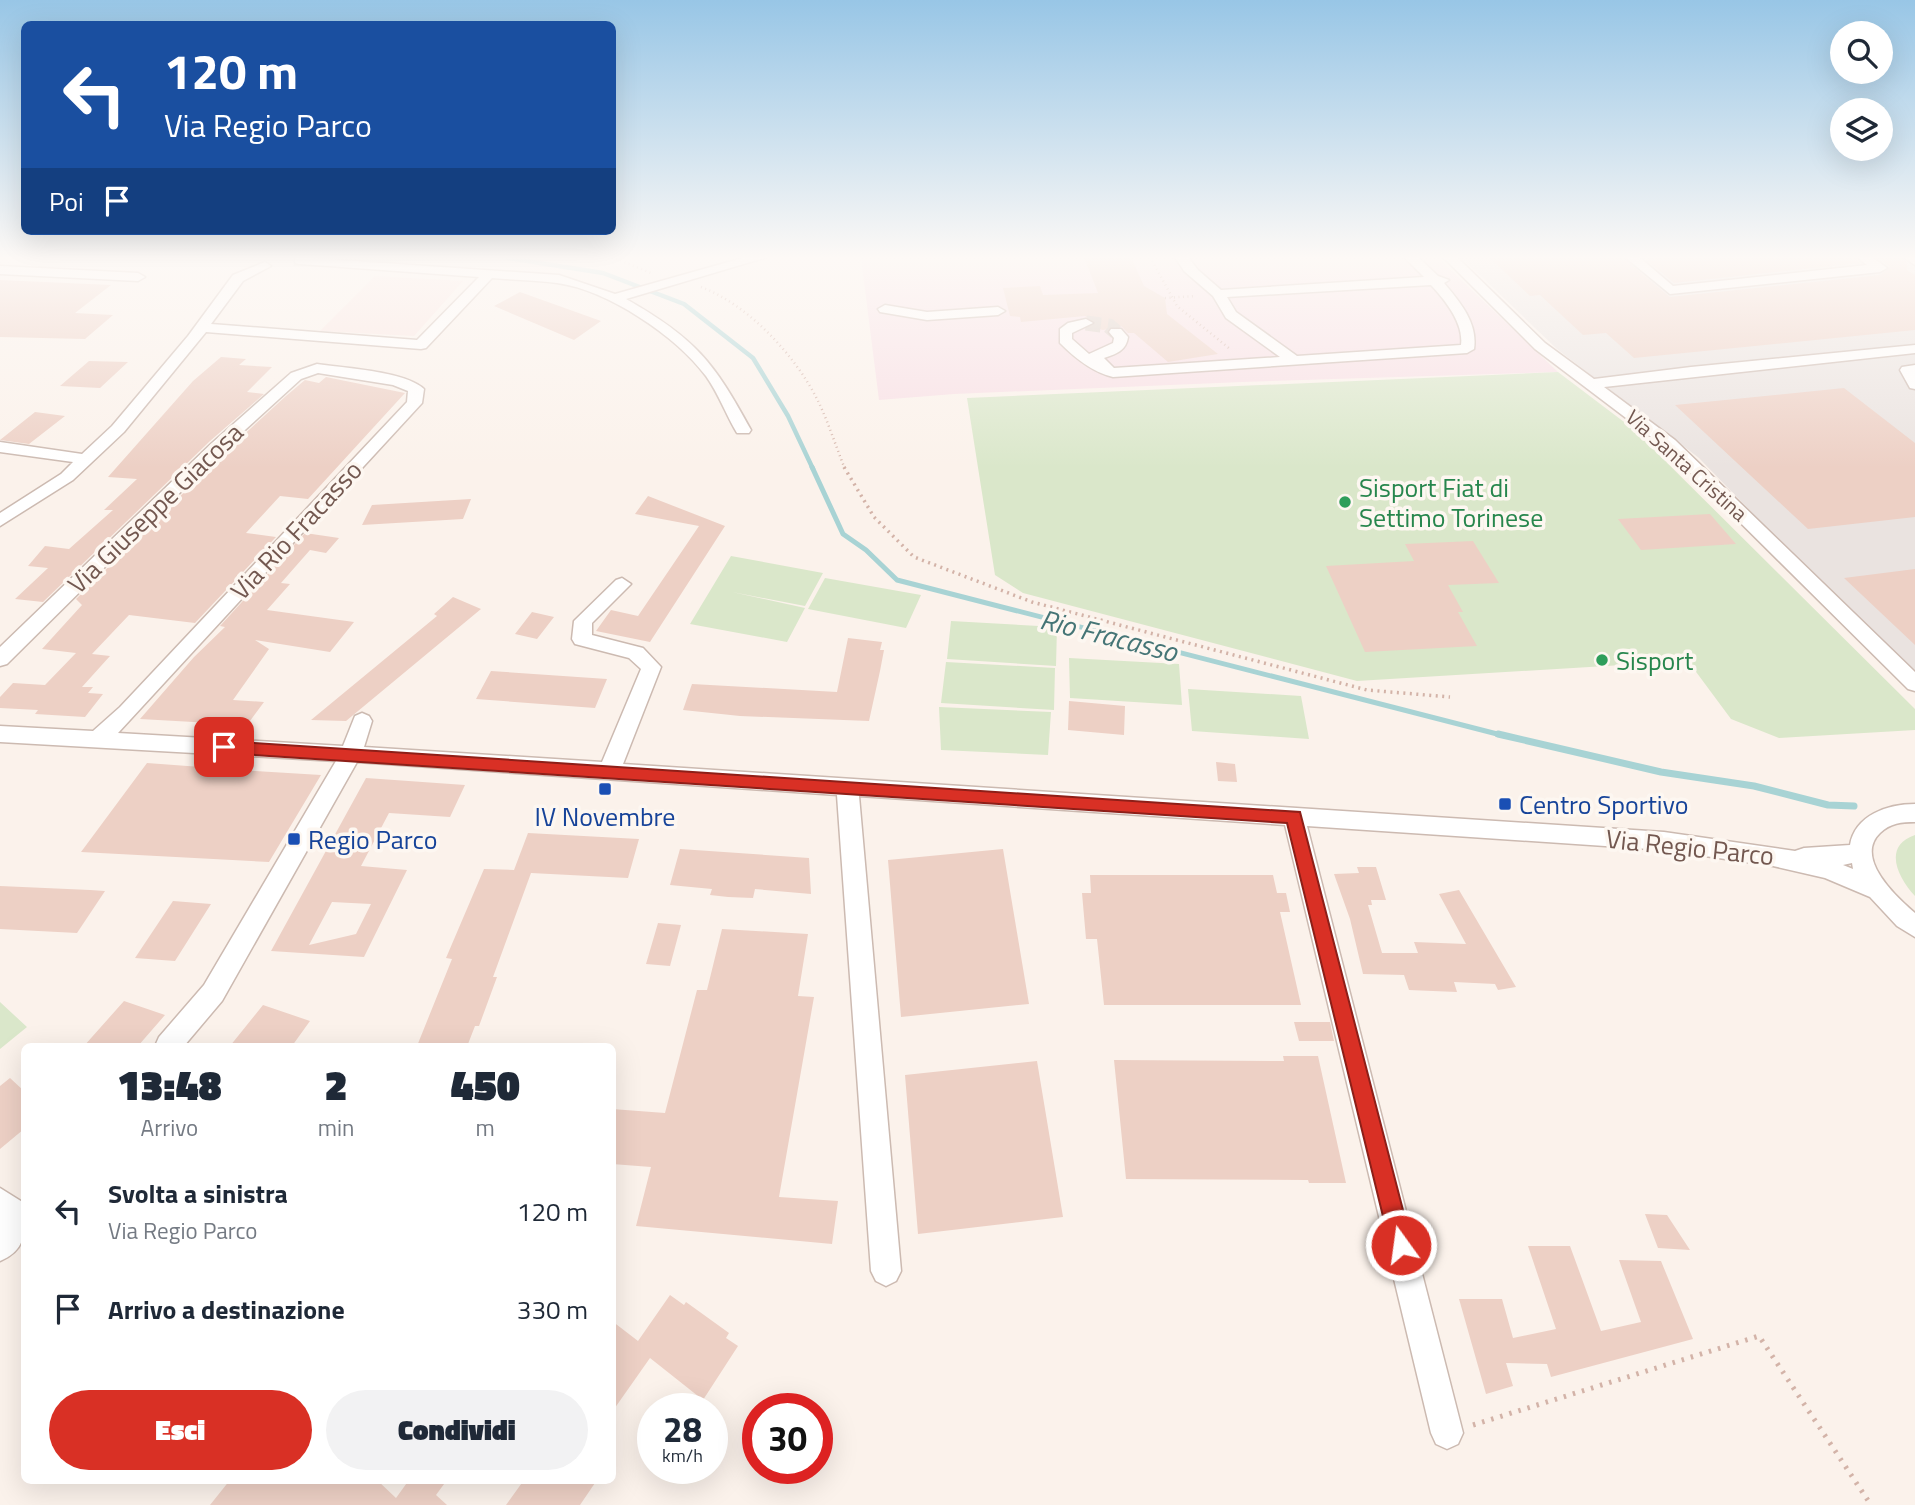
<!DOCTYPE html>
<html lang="it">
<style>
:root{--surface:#fff;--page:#f2f2f3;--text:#1f2937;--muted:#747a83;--accent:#d93025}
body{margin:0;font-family:"Titillium Web",sans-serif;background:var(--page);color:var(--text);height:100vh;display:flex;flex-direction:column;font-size:26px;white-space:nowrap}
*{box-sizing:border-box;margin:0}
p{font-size:23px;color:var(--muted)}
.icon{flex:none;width:38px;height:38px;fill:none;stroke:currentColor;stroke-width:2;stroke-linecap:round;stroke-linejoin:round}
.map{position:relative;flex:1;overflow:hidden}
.sheet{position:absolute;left:21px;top:1043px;width:595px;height:441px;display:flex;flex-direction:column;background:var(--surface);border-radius:10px;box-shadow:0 7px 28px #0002}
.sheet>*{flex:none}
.top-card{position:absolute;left:21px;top:21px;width:595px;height:214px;border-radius:10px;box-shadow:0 7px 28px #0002;background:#1a4fa0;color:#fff;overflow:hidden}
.fabs{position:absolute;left:1830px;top:21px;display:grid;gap:14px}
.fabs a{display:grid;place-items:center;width:63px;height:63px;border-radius:50%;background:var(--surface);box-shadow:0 7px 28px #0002;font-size:35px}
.speed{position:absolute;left:637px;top:1393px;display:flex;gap:14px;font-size:35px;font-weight:700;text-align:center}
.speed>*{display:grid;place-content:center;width:91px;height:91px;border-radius:50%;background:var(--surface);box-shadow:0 7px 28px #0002;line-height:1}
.speed small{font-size:18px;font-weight:400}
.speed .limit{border:10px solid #d22;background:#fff;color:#111}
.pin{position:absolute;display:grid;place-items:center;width:60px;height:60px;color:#fff;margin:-30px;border-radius:14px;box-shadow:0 4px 10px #0006}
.me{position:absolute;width:77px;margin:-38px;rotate:346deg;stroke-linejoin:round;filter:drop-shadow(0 0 5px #0008)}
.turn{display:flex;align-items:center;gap:24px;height:147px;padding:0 28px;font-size:32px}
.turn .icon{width:91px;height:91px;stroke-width:2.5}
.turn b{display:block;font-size:49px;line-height:60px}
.then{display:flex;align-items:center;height:66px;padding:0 28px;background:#0003;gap:14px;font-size:26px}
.eta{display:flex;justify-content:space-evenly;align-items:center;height:119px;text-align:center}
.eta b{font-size:42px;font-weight:800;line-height:49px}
.button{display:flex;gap:14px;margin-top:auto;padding:14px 28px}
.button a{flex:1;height:80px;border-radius:42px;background:var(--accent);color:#fff;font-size:28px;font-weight:800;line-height:80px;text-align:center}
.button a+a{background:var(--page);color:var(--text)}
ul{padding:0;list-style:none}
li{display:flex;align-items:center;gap:21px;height:98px;padding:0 28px}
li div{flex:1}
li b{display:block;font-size:26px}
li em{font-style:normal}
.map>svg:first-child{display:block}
.commercial{fill:#fae4e0}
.industrial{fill:#eae3e0}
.medical{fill:#f8dfe5}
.green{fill:#dae7ca}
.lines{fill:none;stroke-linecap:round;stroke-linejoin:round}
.stream-far2{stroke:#a8d3d4;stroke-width:4.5}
.stream-far1{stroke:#a8d3d4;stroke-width:5}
.stream{stroke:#a8d3d4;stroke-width:7}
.building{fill:#edd0c5;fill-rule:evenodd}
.minor-tunnel{stroke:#d9ccc4;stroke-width:15;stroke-dasharray:15 7;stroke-linecap:butt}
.minor-casing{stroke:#ccbab1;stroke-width:3}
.path-far2{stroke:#d3b3a8;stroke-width:2.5;stroke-dasharray:1 3.5;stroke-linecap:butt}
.path-far1{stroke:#d3b3a8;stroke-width:3.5;stroke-dasharray:2 4.5;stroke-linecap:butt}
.path{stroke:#d3b3a8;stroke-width:5;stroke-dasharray:2.5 7;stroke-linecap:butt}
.minor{fill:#fff;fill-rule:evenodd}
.route{fill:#d93025;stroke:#8d1f18;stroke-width:2}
.leisure-dot{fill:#2e9e5b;stroke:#fdf7f1;stroke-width:2.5}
.transit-dot{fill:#1a4fb4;stroke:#fdf7f1;stroke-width:2.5}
.labels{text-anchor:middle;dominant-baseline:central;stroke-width:7;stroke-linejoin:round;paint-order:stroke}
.far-street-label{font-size:21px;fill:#735850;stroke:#fdf7f1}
.leisure-label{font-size:26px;fill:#27864d;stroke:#fdf7f1;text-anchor:start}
.street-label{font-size:26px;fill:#735850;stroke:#fdf7f1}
.transit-label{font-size:26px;fill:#164399;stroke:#fdf7f1;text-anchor:start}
.water-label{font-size:28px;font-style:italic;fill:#457576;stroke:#fdf7f1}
</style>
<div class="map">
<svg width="1915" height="1505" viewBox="0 0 1915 1505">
<rect width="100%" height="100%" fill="#fbf2eb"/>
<path class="commercial" d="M375,276L463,281L414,336L320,331Z"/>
<path class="industrial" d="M1461,257H1915V681L1699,458L1557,349Z"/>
<path class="medical" d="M1437,257L1558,372L1242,382L954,394L879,400L861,258Z"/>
<path class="green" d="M299,257H502L293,266Z
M1558,372L1632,428L1915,709V730L1779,738L1731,719L1688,661L1357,681L1023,593L995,575L967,398Z
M731,556L823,573L805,606L732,592L805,608L787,642L690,624Z
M825,578L921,595L906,628L808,609Z
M951,621L1057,627L1056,666L947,659Z
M1069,658L1179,664L1182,705L1070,698Z
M946,662L1055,668L1054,710L941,703Z
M1188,689L1301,696L1309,739L1192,731Z
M939,707L1051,712L1048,755L941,750Z
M1915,835V896C1898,878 1882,846 1915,835Z
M0,1002L27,1027L0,1049Z"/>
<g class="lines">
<path class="stream-far2" d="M502,257L603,273L684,304L753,358L788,416L813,469"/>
<path class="stream-far1" d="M812,467L843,534L866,550L897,580L1505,736"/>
<path class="stream" d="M1498,734L1661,772L1754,786L1828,805L1854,806"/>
</g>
<path class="building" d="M1084,257H1131L1144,286L1165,298L1167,314L1218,354L1168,362L1134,333H1128L1121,326L1103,330L1092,327L1095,322L1085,316L1021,322L1020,317L1010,316L1003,288L1040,286L1043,295L1098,293Z
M1489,257H1622L1670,297L1880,275L1890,267L1877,257H1900L1907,263V270L1915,275V330L1634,358L1606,333L1583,335L1540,295L1530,296Z
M1643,257H1854L1860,263L1674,283Z
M0,280L111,285L75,313L113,315L85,339L0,337Z
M520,292L601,321L574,340L494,306Z
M221,357L246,359L239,365L272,367L247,392L264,394L210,441L43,602L15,599L48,568L28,566L45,546L69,549L113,510H104L137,479L108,477L193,381Z
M89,361L128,362L100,388L60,386Z
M326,377L405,393L308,499L280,496L246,533L276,537L195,623L129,615L92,654L110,656L82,687H93L88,693L103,694L85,717L35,714L38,710L0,708V697L13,683L45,685L76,653L42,649L82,605L76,599L226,451L286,396L305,380L319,383Z
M1844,388L1915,443V517L1808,529L1675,405Z
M35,412L65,416L29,444L0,440Z
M648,496L725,526L650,642L596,631L611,610L638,616L699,526L635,514Z
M471,499L463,519L362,525L372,505Z
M1710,514L1736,544L1641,550L1618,519Z
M305,533L339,538L326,553L310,550L281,583L290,584L267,610L354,622L330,652L255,640L269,649L233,700L264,702L247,725L140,719L194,657L225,627L220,626Z
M1473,541L1499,583L1448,585L1463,612H1458L1477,646L1365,652L1326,566L1414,561L1405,544Z
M1915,569V645L1844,578Z
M453,597L481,609L346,721L311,720L437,616L434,614Z
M532,612L554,617L537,639L515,634Z
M848,638L882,642L880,650H884L880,671L869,721L740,716L683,710L692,684L837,692Z
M491,671L607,679L595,708L476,699Z
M1069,701L1125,706L1124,735L1068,730Z
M1216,762L1235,764L1237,782L1218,781Z
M147,763L255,771L321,775L269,862L81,852Z
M366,778L465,785L450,817L389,813L361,866L407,870L364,957L271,951ZM332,902L371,904L356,934L309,945Z
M528,833L639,839L628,878L531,873L493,977H497L479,1026H475L468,1044L465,1046H417L452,959L446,958L484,869L514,870Z
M680,849L809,858L811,894L755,889L753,898L728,897L710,895L712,889L670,885Z
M1003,849L1029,1004L901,1017L888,860Z
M1357,867H1376L1386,900H1371L1372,905H1368L1382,953H1418L1414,942L1466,944L1439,894L1459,890L1516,987L1498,990L1495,984L1454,982L1457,992L1409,990L1404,975L1363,974L1350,919L1334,874L1359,873Z
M1090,875H1273L1277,893H1286L1290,912H1280L1301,1005H1104L1097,939H1086L1082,893H1091Z
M0,886L90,890L105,891L77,933L0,929Z
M173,901L211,904L175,961L135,958Z
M658,923L681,925L670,966L646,964Z
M722,929L808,934L798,996L814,997L779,1197L838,1201L832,1244L636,1226L651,1167L612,1164V1109L665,1113L697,990H707Z
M124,1001L165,1015L138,1046H84Z
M263,1005L310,1021L292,1046H230Z
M1294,1022H1330L1334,1041H1299Z
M1283,1056H1318L1346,1183H1309L1308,1180L1126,1179L1114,1060L1284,1061Z
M1037,1061L1063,1217L918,1234L905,1075Z
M10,1078L24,1091V1129L0,1149V1086Z
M1645,1214L1667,1215L1690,1250L1658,1248Z
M1528,1246H1570L1601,1331L1641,1322L1619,1260L1661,1261L1693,1339L1551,1377L1547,1364L1506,1363L1513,1386L1486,1394L1459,1299H1502L1513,1338L1556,1329Z
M670,1295L684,1305L686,1302L729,1333L726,1338L738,1346L703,1400L650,1358L612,1412V1321L638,1341Z
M230,1480H377L396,1498L409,1480H447L436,1495L447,1505H210Z
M524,1480H597L580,1505H506Z"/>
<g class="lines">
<path class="minor-tunnel" d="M1086,323L1109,326L1116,332"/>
<defs>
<path id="minor" d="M295,257L559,275L615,294L746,257H767L626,299C695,338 714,362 751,430L749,433H737C726,415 719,394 706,376C676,336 608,290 557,283C536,280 514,280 492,278L426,348L421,349L206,332L124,432L73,480L0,526V513L61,474L73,462L0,452V442L82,454L112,426L188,336L233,275L265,262L271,266L243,281L211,324L417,340L479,277L300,264L295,263Z
M1175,257H1188L1198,270L1221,290L1424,277L1404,257H1418L1438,276L1449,280L1444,283C1460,302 1478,323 1474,349L1467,353L1113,377C1092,372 1075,358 1060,343V329L1068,323L1086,319L1093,323L1072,333V339L1089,354L1113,343L1114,338L1109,332L1111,329H1121L1128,337C1126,351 1116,354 1104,358L1114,368L1280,357L1226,318L1213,296L1184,271ZM1431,285C1445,300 1464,323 1461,345L1297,356L1236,312L1227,297Z
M1443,257H1457L1545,343L1594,379L1691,367L1915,345V353L1604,387L1675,440L1915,672V691L1908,689L1663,446L1535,349Z
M1625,257H1639L1673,286L1867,265L1857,257H1872L1887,268L1880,272L1670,294Z
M1903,257H1915V265Z
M0,266L138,273L145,277L138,281L0,274Z
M885,305L927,312L998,307L1005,311L998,315L927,320L880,312L878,309Z
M317,364C343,368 405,371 424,389L422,403L118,733L343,746L355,716L362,713L369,716L372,721L364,747L602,762L641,669L629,658L575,644L572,639L574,621L616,580L622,578L631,584L592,623V635L643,648L661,667L623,764L1664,832L1795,851L1804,848L1850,845C1855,815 1888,804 1915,804V822C1902,822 1890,823 1880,833C1854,858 1896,897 1915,913V937L1897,926L1870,897L1825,878L1773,866L1664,850L1307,826L1463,1433L1458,1444L1447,1449L1436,1444L1431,1433L1285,825L859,796L901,1271L896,1281L886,1286L876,1281L871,1271L837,795L357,762L222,1001L184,1046H155L159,1037L204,985L336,761L0,742V726L93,731L120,707L407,402L408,391L393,385L318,373L301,379L224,449L7,664L0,666V647L212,443L291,373ZM1852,863L1853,869L1843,865Z
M1915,365V389L1910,388L1900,370L1902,367Z
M0,1188L24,1203C24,1229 29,1249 0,1261Z"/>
</defs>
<use href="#minor" class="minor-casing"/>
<path class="path-far2" d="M612,257L651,273
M1150,257L1177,306L1230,349
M701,287C749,305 797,357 819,403C829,424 836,447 845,469
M1165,298L1195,296"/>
<path class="path-far1" d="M844,467L874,517L914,557L1032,602L1367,690L1450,697"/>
<path class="path" d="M1473,1425L1759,1336L1871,1505"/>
<use href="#minor" class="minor"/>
</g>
<linearGradient id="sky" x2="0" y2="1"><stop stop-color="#98c6e6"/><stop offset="0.55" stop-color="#fdf9f6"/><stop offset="1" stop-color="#fdf9f6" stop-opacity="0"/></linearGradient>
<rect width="1915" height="468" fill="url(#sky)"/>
<path class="route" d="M224,741L1300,812L1412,1245L1409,1253L1401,1257L1393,1253L1390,1245L1287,823L224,753L216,747Z"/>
<g class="leisure-dot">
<circle cx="1345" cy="502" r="7"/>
<circle cx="1602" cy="660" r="7"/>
</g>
<g class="transit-dot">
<rect x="598" y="782" width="14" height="14" rx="3.5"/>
<rect x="1498" y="797" width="14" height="14" rx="3.5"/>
<rect x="287" y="832" width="14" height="14" rx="3.5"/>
</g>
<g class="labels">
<g class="far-street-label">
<text transform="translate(1687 465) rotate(42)">Via Santa Cristina</text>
</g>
<g class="leisure-label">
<text x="1359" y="487">Sisport Fiat di<tspan x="1359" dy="30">Settimo Torinese</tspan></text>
<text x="1616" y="660">Sisport</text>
</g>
<g class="street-label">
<text transform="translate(155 508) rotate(-44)">Via Giuseppe Giacosa</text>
<text transform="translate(296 530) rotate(-47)">Via Rio Fracasso</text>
<text transform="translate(1690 847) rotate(6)">Via Regio Parco</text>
</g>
<g class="transit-label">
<text x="1519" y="804">Centro Sportivo</text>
<text x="605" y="816" text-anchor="middle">IV Novembre</text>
<text x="308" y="839">Regio Parco</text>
</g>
<g class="water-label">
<text transform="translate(1109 635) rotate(14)">Rio Fracasso</text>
</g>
</g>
</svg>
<div class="fabs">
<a><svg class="icon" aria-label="search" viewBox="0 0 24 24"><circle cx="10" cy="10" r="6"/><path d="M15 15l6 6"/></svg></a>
<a><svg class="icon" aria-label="layers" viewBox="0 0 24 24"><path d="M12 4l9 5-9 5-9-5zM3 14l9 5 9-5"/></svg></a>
</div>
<div class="speed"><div>28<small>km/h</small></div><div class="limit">30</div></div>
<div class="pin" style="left:224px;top:747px;background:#d93025"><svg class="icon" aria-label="arrive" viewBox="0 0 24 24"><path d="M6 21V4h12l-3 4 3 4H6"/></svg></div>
<svg class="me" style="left:1401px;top:1245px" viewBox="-20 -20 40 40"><circle r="17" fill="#d93025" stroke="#fff" stroke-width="3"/><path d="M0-11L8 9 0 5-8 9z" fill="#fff"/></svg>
<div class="top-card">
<div class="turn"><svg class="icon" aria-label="left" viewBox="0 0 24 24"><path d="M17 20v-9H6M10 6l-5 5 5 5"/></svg><div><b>120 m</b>Via Regio Parco</div></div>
<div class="then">Poi<svg class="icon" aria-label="arrive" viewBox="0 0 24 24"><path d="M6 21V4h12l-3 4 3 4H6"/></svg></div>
</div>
<section class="sheet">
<div class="eta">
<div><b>13:48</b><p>Arrivo</p></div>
<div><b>2</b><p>min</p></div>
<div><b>450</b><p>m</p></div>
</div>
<ul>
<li><svg class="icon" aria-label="left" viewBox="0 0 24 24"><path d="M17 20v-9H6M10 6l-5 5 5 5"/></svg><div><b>Svolta a sinistra</b><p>Via Regio Parco</p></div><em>120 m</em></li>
<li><svg class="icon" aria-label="arrive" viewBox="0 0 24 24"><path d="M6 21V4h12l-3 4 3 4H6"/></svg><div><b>Arrivo a destinazione</b></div><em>330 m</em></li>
</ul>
<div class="button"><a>Esci</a><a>Condividi</a></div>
</section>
</div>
